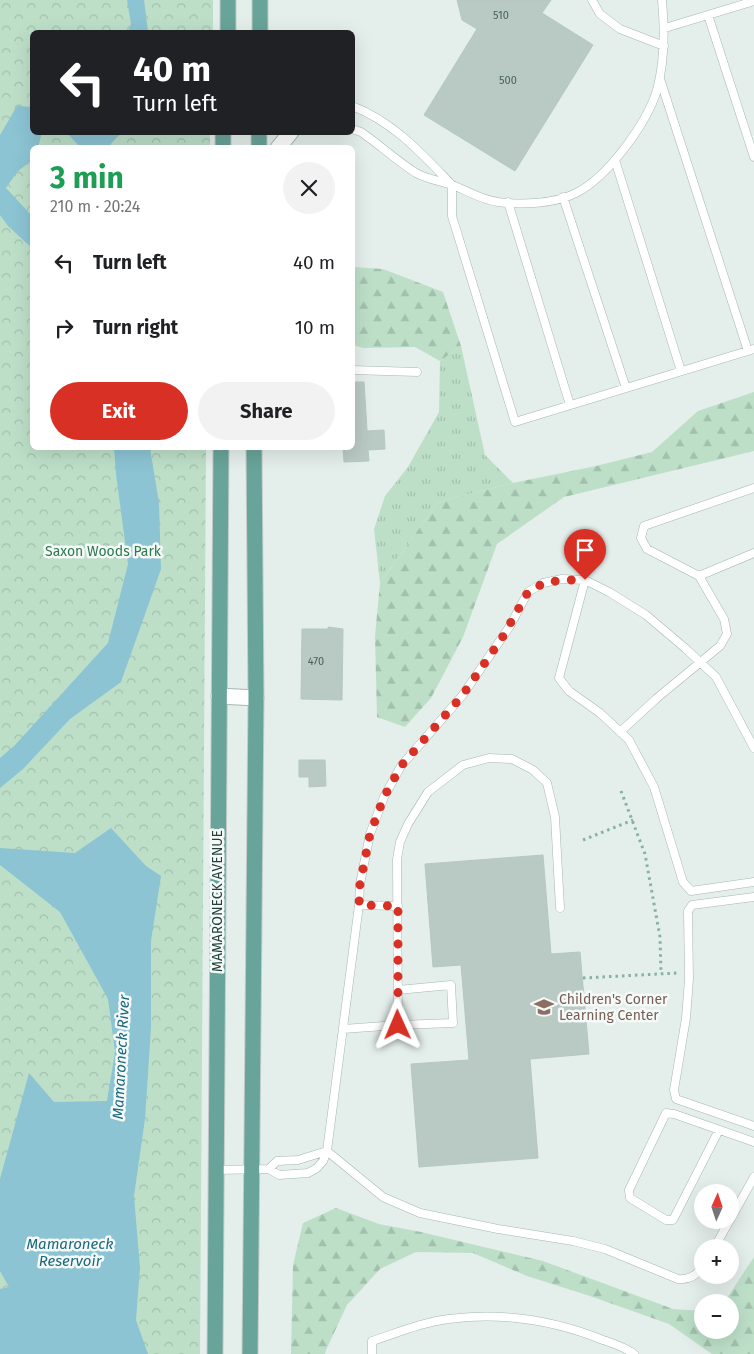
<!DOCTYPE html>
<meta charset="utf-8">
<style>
:root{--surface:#fff;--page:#f2f2f2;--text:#202124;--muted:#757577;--accent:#d93025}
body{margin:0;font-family:"Fira Sans",sans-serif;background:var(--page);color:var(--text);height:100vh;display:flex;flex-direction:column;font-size:19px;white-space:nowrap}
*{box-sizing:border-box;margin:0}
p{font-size:16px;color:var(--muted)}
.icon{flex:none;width:28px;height:28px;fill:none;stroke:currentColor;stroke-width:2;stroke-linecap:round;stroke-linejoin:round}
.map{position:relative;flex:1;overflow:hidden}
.details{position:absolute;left:30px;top:145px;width:325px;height:305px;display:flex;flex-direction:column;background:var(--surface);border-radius:8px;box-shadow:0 5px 20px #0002}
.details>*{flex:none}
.guide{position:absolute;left:30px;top:30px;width:325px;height:105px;border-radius:8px;box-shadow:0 5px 20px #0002;background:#202124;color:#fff;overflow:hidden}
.needle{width:32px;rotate:3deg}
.tools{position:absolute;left:694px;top:1184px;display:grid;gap:10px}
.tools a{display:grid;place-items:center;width:45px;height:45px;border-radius:50%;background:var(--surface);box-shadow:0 5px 20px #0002;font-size:25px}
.pin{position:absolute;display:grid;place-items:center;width:42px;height:42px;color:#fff;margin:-51px -21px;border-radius:50% 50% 50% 0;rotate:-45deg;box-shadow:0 0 5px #0007}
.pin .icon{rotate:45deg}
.me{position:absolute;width:55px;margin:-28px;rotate:359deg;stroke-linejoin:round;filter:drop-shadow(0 0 4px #0008)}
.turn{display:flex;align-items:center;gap:18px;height:105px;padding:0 20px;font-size:22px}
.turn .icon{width:65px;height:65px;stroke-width:2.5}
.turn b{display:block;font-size:35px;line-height:42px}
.round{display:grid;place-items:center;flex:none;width:52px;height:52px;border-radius:26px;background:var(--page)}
.headline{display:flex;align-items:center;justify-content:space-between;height:85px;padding:0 20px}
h1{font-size:30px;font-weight:700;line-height:38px;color:#1e9e55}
.primary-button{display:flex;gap:10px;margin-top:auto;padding:10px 20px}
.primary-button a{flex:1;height:58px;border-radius:30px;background:var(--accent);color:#fff;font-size:20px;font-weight:700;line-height:58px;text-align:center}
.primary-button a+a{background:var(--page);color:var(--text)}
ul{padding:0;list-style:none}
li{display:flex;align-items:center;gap:15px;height:65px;padding:0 20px}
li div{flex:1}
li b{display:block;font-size:19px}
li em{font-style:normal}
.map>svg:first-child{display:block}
.grass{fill:url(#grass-tufts)}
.forest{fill:url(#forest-firs)}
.park{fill:url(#park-crowns)}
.water{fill:#8cc4d4}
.building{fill:#b9c9c4;stroke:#b6c8c2}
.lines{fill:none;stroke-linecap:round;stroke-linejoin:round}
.lane-casing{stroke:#a6b7b2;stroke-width:9}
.street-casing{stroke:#a6b7b2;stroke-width:17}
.secondary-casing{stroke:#a2bab3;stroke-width:17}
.primary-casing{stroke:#c1cac8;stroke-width:17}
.path{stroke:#84b2a7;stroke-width:3;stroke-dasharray:2.5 4;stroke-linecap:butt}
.lane{stroke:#fff;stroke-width:8}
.street{stroke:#fff;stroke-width:15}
.secondary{stroke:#fff;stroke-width:15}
.primary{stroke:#68a499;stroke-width:15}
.route{stroke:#d93025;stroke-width:9;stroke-dasharray:0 16.2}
.labels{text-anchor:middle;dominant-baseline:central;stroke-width:5;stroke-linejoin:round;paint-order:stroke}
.number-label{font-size:11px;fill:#48635c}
.park-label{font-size:14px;fill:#2c794e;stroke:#f5faf8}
.street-label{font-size:14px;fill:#23413a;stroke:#f5faf8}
.education-label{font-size:14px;fill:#785e54;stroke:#f5faf8;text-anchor:start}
.water-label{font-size:15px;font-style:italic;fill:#1b687f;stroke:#f5faf8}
</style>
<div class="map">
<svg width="754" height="1354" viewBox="0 0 754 1354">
<defs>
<pattern id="grass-tufts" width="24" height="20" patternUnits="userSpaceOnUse" patternTransform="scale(1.25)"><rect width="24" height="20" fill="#bddfc8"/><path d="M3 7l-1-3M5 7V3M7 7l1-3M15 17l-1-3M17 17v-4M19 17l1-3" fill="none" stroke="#a2c1ad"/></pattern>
<pattern id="forest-firs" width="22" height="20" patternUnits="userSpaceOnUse" patternTransform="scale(1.25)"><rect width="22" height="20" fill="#bddfc8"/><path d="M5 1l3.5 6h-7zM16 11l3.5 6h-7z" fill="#a2c1ad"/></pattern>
<pattern id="park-crowns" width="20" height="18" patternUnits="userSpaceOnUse" patternTransform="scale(1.25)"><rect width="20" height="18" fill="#bddfc8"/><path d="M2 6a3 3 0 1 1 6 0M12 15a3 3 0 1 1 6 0" fill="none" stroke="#a2c1ad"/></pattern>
</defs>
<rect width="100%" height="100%" fill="#e4eeea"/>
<path class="grass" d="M461,346L485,455L513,483L438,502L380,583L374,529L385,496L408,467L439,412L440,361Z"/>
<path class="forest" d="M352,267L383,269L443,292L461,346L440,361L415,347L363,348L353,345Z
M754,392V451L564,497L497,544L463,637L431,698L405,727L377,717L375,636L380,583L438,502L513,483L596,466L652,452L698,411Z
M336,1208L379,1224L421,1232L543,1261L673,1309L702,1311V1330H730V1302H722L727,1298L754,1257V1354H712L669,1324L590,1296L527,1276L473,1253L416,1252L380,1269L347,1305L326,1350L325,1354H291L293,1265L303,1223Z"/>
<path class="park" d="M0,0H213V32H32V132L210,133V147L32,148V448H206L200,1354H0Z"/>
<path class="water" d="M127,0H144L148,32H128L131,24Z
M17,106L32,107V132L42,133L38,147L32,148V160L17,172L6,188L32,216V248L8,226L0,215V135Z
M67,133H121L107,148L80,147Z
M114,448H150L159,503L161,569L121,682L70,719L23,769L0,788V758L15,745L108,643L128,564L116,474Z
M111,828L146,866L161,876L151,941V1027L145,1119L134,1196L140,1268L136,1320L148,1354H0V1289L9,1287L0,1271V1179L29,1073L54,1102L107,1101L115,1052L108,999L60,912L0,865V848L75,853Z"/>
<path class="building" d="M457,0H551L542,13L593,45L515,171L424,115L477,29L462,20Z
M352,382H364L367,431L384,430L385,449L368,450L369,461L344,462L343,448H352Z
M328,627L343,629L342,700L301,699L302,629H328Z
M299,760H325L326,786L309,787V777H299Z
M543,855L551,954L580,952L589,1054L530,1059L538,1158L419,1167L411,1064L469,1060L461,965L433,967L425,864Z"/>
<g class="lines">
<defs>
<path id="lane" d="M592,0L600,14L620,29L664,46
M708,15L754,157
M665,28L754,1
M660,79L748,351
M352,106C394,122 422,154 452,185V216L515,422L754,349
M352,129L361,132C380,145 397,161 416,173C427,179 440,181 452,185C469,191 479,199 498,202C522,205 554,204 576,193C608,177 647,123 657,90C665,60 665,31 662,0
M615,160L681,371
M563,197L626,388
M508,202L570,405
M352,370L417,372
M699,576L754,553
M585,580L559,678L569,691L600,713L629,740L654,787L683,882L691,891L754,882
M620,732L657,698L720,646L727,634L724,619L699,576L647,549L641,538L644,526L754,488
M754,897L692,905L688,911L689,979L686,1018L674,1090L676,1099L754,1126
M359,905L398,906
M398,990L451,985L453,1023L398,1025
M343,1029L398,1025L397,859L400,842L408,824L428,792L463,765L489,758L512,759L533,770L547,783L555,817L560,908
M719,1130L673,1220H666L630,1198L629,1190L666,1113L674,1114L754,1142
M327,1151L383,1197L420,1213L498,1229L573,1241L605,1249L678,1279C689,1280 696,1276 702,1268
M269,1169L277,1161L298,1160L327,1151
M216,1170L269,1169L279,1175L308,1173L317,1168L323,1161L327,1151L359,905L360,884L370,834L384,797L401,766L462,696L510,626L528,592L543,583L562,579L585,580L609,592L646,615L685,648L716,677L754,748
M730,1220L754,1177
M714,1248L730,1220
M372,1354V1341C397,1333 423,1322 449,1319C501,1312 555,1321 603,1340C614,1344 625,1347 634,1354"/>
<path id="street" d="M219,696L256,698"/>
<path id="secondary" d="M278,148L291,132"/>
<path id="primary" d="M260,0V32
M228,32V0
M223,148V132
M259,148V132
M215,1354L221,448
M250,1354L256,698L254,448"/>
</defs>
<use href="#lane" class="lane-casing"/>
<use href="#street" class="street-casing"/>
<use href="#secondary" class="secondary-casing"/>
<use href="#primary" class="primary-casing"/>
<path class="path" d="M621,791L645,854L660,937L661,974
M583,840L633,820
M583,978L677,973"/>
<use href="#lane" class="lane"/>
<use href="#street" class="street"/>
<use href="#secondary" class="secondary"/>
<use href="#primary" class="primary"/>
</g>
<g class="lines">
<path class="route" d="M398,1025V906L359,905L360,884L370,834L384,797L401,766L462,696L502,638L528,592L544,583L562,580H585"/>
</g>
<defs>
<symbol id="school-bare" viewBox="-9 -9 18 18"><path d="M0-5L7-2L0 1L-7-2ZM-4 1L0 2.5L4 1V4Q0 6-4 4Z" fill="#8d6e63" stroke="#f5faf8" stroke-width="2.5" paint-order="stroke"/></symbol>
</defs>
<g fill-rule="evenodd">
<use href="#school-bare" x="530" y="993" width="28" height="28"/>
</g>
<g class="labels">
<g class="number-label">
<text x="501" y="15">510</text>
<text x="508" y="80">500</text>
<text x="316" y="661">470</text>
</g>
<g class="park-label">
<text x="103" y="551">Saxon Woods Park</text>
</g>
<g class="street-label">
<text transform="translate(217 901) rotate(-90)">MAMARONECK AVENUE</text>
</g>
<g class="education-label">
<text x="559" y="999">Children's Corner<tspan x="559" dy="16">Learning Center</tspan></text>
</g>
<g class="water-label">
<text transform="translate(121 1057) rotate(-87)">Mamaroneck River</text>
<text x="70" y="1244">Mamaroneck<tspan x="70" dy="17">Reservoir</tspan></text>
</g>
</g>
</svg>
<div class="tools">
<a><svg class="needle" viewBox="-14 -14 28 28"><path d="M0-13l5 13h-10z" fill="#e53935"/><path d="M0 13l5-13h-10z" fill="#757577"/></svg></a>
<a>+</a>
<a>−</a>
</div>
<div class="pin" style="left:585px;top:580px;background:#d93025"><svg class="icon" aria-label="arrive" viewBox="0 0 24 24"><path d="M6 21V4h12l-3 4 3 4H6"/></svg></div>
<svg class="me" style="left:398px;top:1025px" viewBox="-20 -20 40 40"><path d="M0-17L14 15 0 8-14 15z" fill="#d93025" stroke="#fff" stroke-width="4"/></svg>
<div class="guide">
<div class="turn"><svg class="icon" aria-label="left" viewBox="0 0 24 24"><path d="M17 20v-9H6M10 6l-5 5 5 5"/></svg><div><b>40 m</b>Turn left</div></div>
</div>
<section class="details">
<div class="headline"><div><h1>3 min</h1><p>210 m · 20:24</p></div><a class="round"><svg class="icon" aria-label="close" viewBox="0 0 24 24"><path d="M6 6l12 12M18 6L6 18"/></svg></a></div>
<ul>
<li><svg class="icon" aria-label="left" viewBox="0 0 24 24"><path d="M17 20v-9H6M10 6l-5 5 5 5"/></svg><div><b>Turn left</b></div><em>40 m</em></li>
<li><svg class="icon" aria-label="right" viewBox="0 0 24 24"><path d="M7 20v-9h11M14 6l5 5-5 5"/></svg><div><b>Turn right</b></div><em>10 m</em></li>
</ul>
<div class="primary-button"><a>Exit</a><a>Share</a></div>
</section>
</div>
